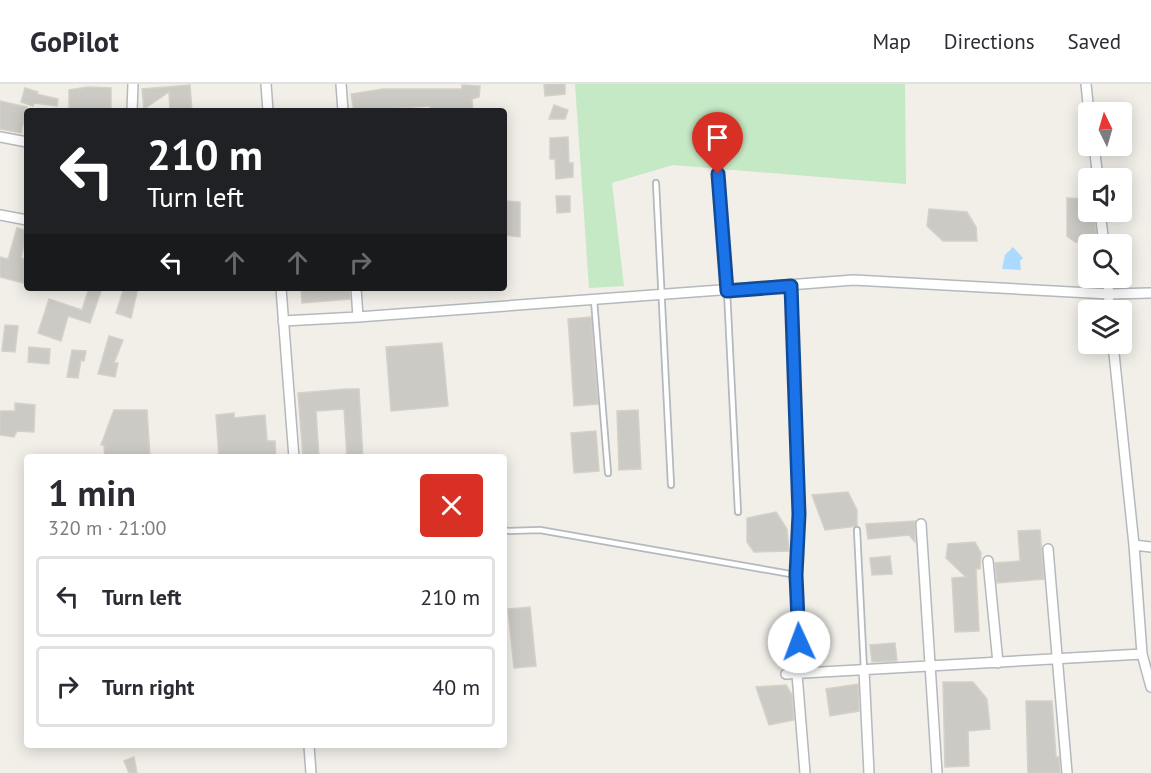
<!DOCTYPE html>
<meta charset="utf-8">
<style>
:root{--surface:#fff;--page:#f7f7f7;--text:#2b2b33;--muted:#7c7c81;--line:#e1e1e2}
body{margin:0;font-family:"PT Sans",sans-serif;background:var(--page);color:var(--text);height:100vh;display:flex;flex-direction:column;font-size:22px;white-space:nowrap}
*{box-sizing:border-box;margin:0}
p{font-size:20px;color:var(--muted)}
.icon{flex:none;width:33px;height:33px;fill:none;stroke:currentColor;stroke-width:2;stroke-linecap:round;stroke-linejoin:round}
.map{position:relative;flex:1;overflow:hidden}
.sheet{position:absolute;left:24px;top:370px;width:483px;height:294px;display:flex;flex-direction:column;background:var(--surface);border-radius:6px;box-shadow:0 3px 15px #0003}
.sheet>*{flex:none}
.top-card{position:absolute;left:24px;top:24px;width:483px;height:183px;border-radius:6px;box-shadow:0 3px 15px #0003;background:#202124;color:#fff;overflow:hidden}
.needle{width:39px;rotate:355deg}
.tools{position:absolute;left:1078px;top:18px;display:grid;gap:12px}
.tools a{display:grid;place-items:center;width:54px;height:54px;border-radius:6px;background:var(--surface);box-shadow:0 3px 15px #0003;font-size:30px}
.pin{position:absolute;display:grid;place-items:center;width:51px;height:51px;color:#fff;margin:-62px -26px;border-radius:50% 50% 50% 0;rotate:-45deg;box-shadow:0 0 6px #0007}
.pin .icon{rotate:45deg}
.me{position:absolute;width:66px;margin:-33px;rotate:358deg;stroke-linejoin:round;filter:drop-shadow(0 0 4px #0008)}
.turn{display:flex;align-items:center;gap:21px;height:126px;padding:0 24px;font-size:27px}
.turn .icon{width:78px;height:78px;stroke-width:2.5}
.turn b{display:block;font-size:42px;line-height:51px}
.lanes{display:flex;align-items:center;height:57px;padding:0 24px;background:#0003;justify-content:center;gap:30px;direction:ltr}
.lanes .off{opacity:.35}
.round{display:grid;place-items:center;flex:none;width:63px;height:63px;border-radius:6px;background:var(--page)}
.headline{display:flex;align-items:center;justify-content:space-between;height:102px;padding:0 24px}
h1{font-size:36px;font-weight:800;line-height:45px}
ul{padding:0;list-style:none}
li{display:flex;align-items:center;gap:18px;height:81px;margin:0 12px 9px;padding:0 12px;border:3px solid var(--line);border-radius:6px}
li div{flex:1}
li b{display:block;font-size:22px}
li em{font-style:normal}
header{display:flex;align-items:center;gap:36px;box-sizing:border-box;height:84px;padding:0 30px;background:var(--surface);border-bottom:2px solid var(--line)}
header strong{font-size:28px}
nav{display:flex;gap:33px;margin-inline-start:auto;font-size:21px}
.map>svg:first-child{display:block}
.green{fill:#c5e8c5}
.water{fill:#aadaff}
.building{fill:#cccac5;stroke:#d6d1c6;stroke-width:1.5}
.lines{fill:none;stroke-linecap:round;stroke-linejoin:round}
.service-casing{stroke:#b5b8bc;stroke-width:8}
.minor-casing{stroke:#b5b8bc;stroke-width:12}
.service{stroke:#fff;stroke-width:4.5}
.minor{stroke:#fff;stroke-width:9}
.route-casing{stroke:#114b97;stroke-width:15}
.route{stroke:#1a73e8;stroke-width:10}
</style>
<header>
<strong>GoPilot</strong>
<nav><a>Map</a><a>Directions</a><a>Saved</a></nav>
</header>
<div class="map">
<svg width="1151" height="689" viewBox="0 0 1151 689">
<rect width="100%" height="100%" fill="#f1efe8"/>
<path class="green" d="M575,0H905L906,100L673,81L612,99L624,202L589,204Z"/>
<path class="water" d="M1013,163L1023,174L1020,177L1021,186L1002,185L1005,171Z"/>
<path class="building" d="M544,0H565V10L545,12Z
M190,1L192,27H170L169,8L144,25L142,5Z
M462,1L480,2L479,13L472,15L473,27H431L430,22L354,27L351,10L383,5H462Z
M88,3L111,4V27L69,25V6Z
M25,4L38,8L37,10L58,15L57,22L34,19L33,22L21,18Z
M0,17L27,23L21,49L0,45Z
M554,21L568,26L565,35H549Z
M568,53L569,79H573V93L556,95L555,75H550V54Z
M556,112H570V128L557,129Z
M1067,114L1089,115V128H1093L1097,158H1075L1067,152Z
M504,117L520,118V153L504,151Z
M929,125L967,128L976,143L977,157H943L927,142Z
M17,144L27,147L21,174L27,176V200L0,193V173L8,175Z
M89,204H102L90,239L68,232L61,257L38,249L49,215L82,226Z
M124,204H138L131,234L116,229Z
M301,204H349L350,215L302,219Z
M591,233L598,320L574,322L568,235Z
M5,241L18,242L15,268L2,267Z
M109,252L123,256L114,279H118L115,293L98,290Z
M442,259L448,322L391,327L386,263Z
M29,263L50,265L49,280L28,278Z
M72,266L86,267L84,277L81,276L78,294L67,293Z
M347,305H359L363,374H347L344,325L316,327L319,374H303L298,309Z
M15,319L35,321L34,348L17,347L14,353L0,351V327H15Z
M114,326H147L150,374H105L104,361H101Z
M638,326L641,385L619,386L617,327Z
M234,329V334L265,331L267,357H275L276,374H219L216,331Z
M596,347L599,387L574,389L571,349Z
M848,408L857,426V442L825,446L812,411Z
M776,428L787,445L789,467L754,468L747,458V434Z
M915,437V458L909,451L868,455L866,440Z
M1040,446L1044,495L997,499L995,479L1020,477L1018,447Z
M975,458L981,469L980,485H976L979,547L955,548L952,494L966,493L946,474L948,460Z
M890,472L892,490L872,491L870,474Z
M530,523L536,582L514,584L508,525Z
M895,559L897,577L872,578L870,561Z
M943,598H973L987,615L990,645L968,647L969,682L945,683Z
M858,600L859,627L830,632L826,605Z
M786,601L792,611L794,636L769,641L756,603Z
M1026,617H1052L1056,673H1059L1060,689H1028Z
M134,673L137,689H129L124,677Z"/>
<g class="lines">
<defs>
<path id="service" d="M718,90L727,207L738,428
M656,99L671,401
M791,203L799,430
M594,216L608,389
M857,446L864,586
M504,447L540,446L796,491"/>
<path id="minor" d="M266,0L268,27
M341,0L343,27
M1086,0L1089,29
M132,27L133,0
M0,53L27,58
M1094,62L1098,94
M1100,128L1104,160
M0,131L27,136
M1108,194L1109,226
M281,204L294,374
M358,233L854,196L1109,210L1151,209
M283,237L358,233L356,204
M1113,260L1134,461L1142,570L1151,603
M921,440L937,689
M1134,461L1151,463
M1048,465L1067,689
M988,477L998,579
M799,558L796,491L799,430
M864,586L869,689
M786,590L1142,570
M797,590L805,689
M309,662L311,689"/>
</defs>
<use href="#service" class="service-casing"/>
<use href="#minor" class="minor-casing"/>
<use href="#service" class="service"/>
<use href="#minor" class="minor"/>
</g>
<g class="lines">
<defs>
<path id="route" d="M718,90L727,207L791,202L799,430L796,491L799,558"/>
</defs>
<use href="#route" class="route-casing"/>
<use href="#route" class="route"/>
</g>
</svg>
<div class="tools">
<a><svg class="needle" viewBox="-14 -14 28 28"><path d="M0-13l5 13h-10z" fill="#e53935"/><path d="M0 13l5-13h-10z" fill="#7c7c81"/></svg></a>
<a><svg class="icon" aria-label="sound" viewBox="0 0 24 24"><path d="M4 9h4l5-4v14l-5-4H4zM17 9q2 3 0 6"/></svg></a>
<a><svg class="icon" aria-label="search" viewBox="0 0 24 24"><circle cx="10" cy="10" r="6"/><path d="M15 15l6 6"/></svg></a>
<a><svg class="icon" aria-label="layers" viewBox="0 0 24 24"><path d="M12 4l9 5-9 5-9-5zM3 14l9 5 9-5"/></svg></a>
</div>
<div class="pin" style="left:718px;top:90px;background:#d93025"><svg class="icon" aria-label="arrive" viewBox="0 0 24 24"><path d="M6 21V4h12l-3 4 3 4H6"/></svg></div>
<svg class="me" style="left:799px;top:558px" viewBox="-20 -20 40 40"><circle r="19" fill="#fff"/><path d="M0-13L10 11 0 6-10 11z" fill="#1a73e8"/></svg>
<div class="top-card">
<div class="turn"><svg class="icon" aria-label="left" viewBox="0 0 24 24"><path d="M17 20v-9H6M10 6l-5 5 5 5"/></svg><div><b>210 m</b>Turn left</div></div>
<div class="lanes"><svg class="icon" aria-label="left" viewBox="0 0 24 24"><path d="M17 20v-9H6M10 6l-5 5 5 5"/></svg><svg class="icon off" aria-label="ahead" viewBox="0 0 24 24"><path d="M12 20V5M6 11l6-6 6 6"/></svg><svg class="icon off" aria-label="ahead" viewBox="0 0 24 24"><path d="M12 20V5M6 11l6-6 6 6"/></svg><svg class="icon off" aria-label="right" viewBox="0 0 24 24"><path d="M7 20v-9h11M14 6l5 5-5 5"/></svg></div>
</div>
<section class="sheet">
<div class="headline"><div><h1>1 min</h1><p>320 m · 21:00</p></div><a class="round" style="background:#d93025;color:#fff"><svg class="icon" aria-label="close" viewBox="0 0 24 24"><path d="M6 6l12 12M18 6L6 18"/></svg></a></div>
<ul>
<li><svg class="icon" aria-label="left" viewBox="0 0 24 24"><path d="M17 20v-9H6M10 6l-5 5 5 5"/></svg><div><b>Turn left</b></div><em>210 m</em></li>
<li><svg class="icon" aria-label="right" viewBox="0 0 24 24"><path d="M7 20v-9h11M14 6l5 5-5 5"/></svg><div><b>Turn right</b></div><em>40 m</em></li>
</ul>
</section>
</div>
